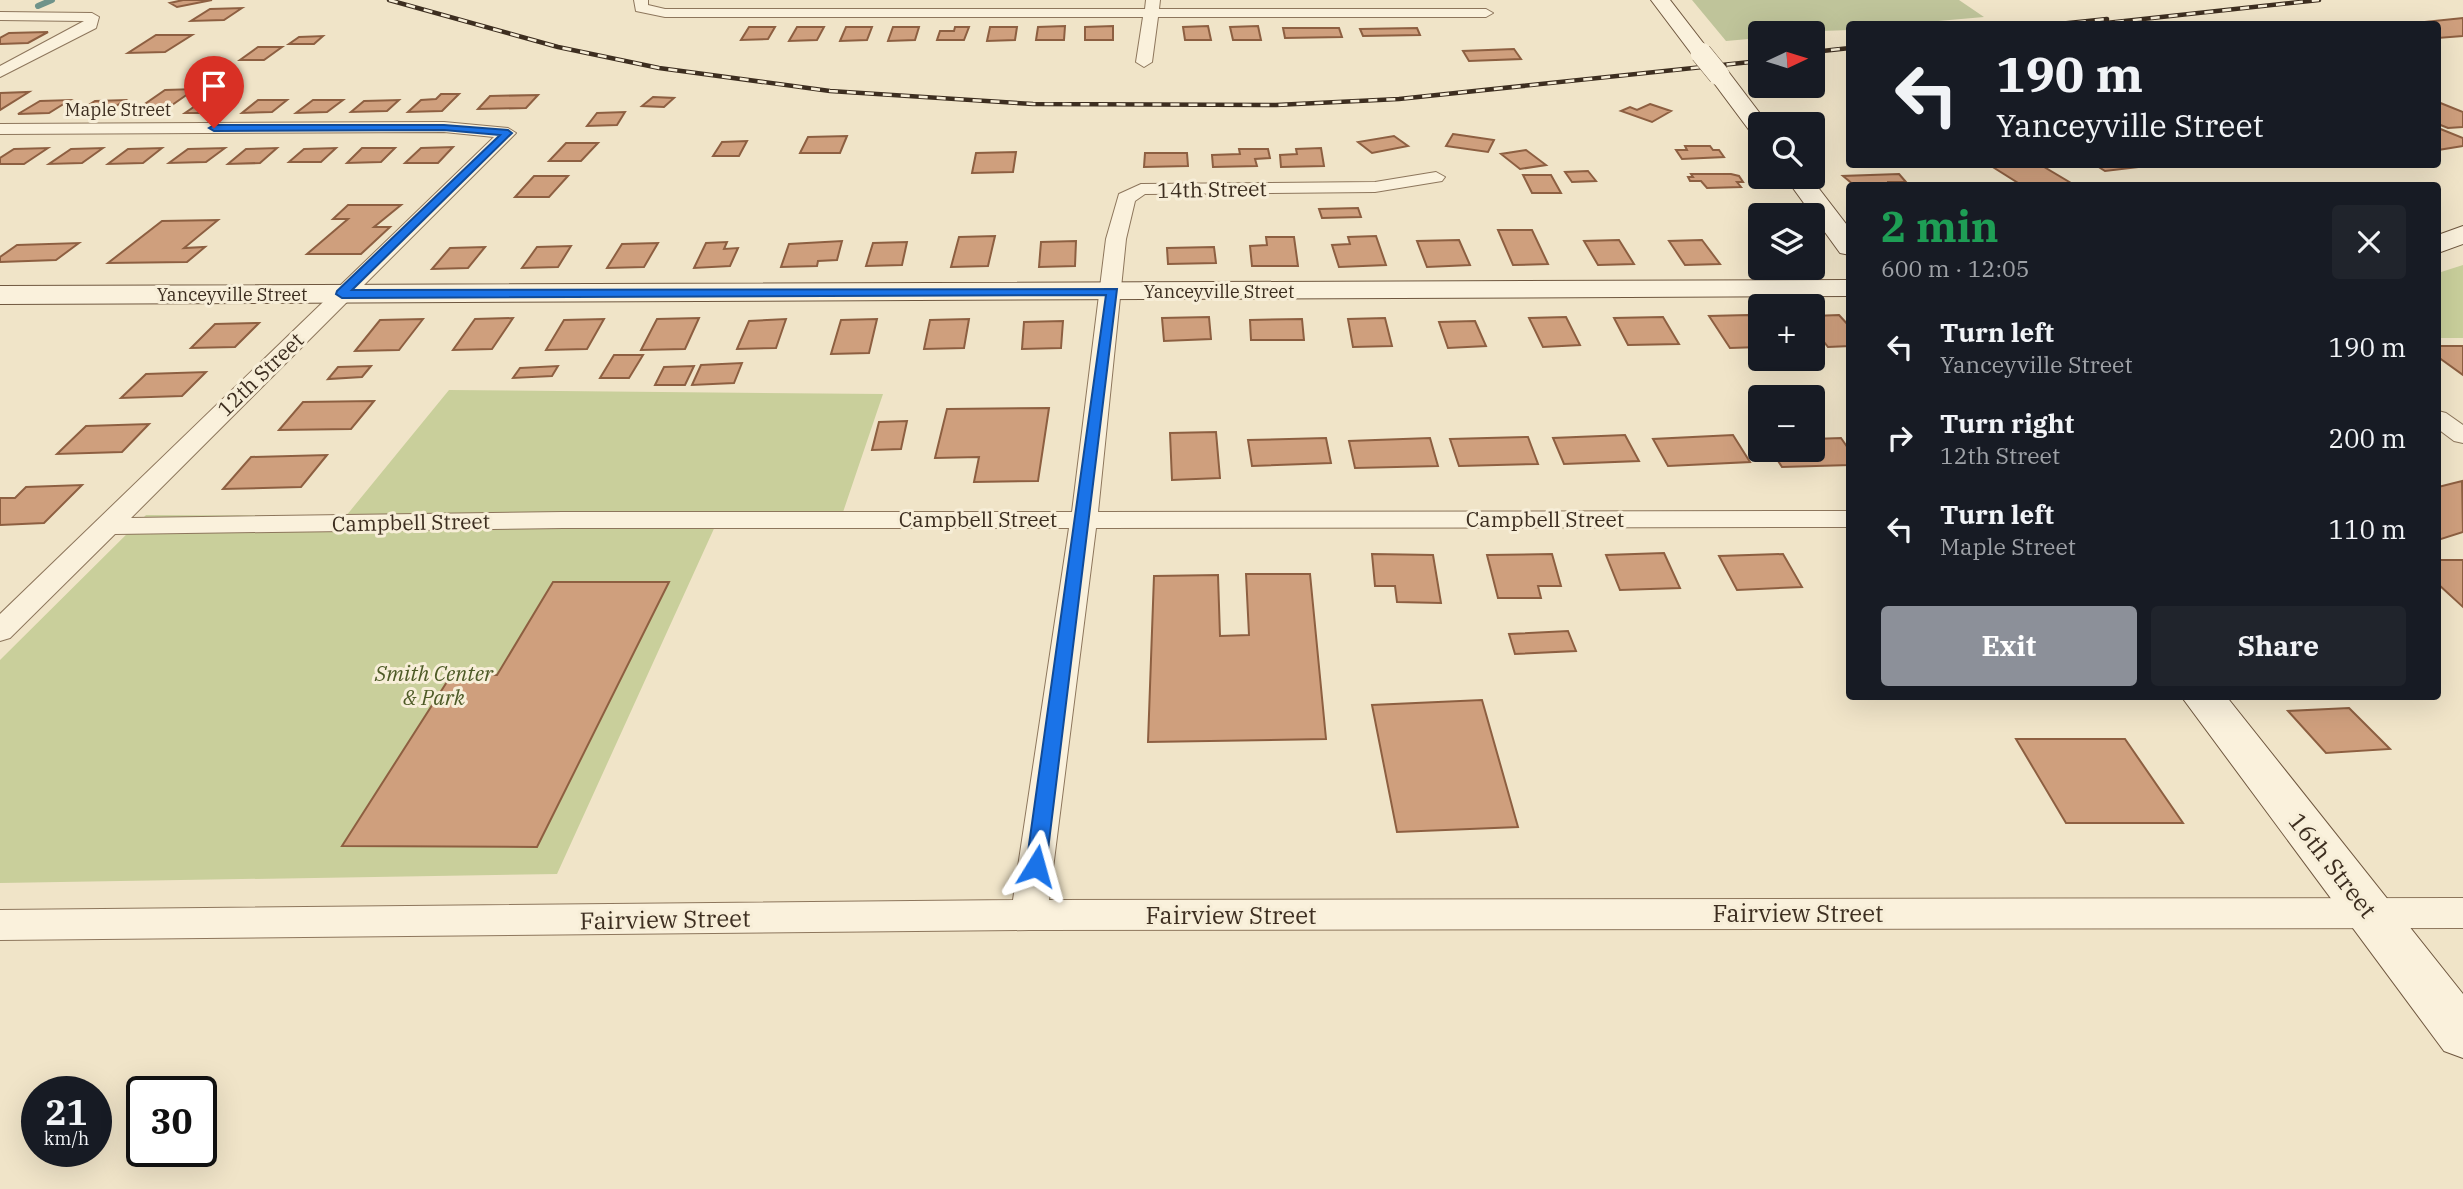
<!DOCTYPE html>
<meta charset="utf-8">
<style>
:root{--surface:#171b24;--page:#20242c;--text:#f1f3f6;--muted:#9ea1a6;--accent:#8c9099}
body{margin:0;font-family:"IBM Plex Serif",serif;background:var(--page);color:var(--text);height:100vh;display:flex;flex-direction:column;font-size:26px;white-space:nowrap}
*{box-sizing:border-box;margin:0}
p{font-size:23px;color:var(--muted)}
.icon{flex:none;width:38px;height:38px;fill:none;stroke:currentColor;stroke-width:2;stroke-linecap:round;stroke-linejoin:round}
.map{position:relative;flex:1;overflow:hidden}
.drawer{position:absolute;left:1846px;top:182px;width:595px;height:518px;display:flex;flex-direction:column;background:var(--surface);border-radius:7px;box-shadow:0 7px 28px #0002}
.drawer>*{flex:none}
.hud{position:absolute;left:1846px;top:21px;width:595px;height:147px;border-radius:7px;box-shadow:0 7px 28px #0002;background:#171b24;color:var(--text);overflow:hidden}
.needle{width:46px;rotate:86deg}
.fabs{position:absolute;left:1748px;top:21px;display:grid;gap:14px}
.fabs a{display:grid;place-items:center;width:77px;height:77px;border-radius:7px;background:var(--surface);box-shadow:0 7px 28px #0002;font-size:35px}
.speed{position:absolute;left:21px;top:1076px;display:flex;gap:14px;font-size:35px;font-weight:700;text-align:center}
.speed>*{display:grid;place-content:center;width:91px;height:91px;border-radius:50%;background:var(--surface);box-shadow:0 7px 28px #0002;line-height:1}
.speed small{font-size:18px;font-weight:400}
.speed .limit{border:4px solid #111;border-radius:10px;background:#fff;color:#111}
.pin{position:absolute;display:grid;place-items:center;width:60px;height:60px;color:#fff;margin:-72px -30px;border-radius:50% 50% 50% 0;rotate:-45deg;box-shadow:0 0 7px #0007}
.pin .icon{rotate:45deg}
.me{position:absolute;width:77px;margin:-38px;rotate:8deg;stroke-linejoin:round;filter:drop-shadow(0 0 5px #0008)}
.turn{display:flex;align-items:center;gap:24px;height:147px;padding:0 35px;font-size:32px}
.turn .icon{width:91px;height:91px;stroke-width:2.5}
.turn b{display:block;font-size:49px;line-height:60px}
.round{display:grid;place-items:center;flex:none;width:74px;height:74px;border-radius:7px;background:var(--page)}
.headline{display:flex;align-items:center;justify-content:space-between;height:119px;padding:0 35px}
h1{font-size:42px;font-weight:700;line-height:52px;color:#1e9e55}
.cta{display:flex;gap:14px;margin-top:auto;padding:14px 35px}
.cta a{flex:1;height:80px;border-radius:7px;background:var(--accent);color:#fff;font-size:28px;font-weight:700;line-height:80px;text-align:center}
.cta a+a{background:var(--page);color:var(--text)}
ul{padding:0;list-style:none}
li{display:flex;align-items:center;gap:21px;height:91px;padding:0 35px}
li div{flex:1}
li b{display:block;font-size:26px}
li em{font-style:normal}
.map>svg:first-child{display:block}
.green{fill:#c9cf9b}
.cemetery{fill:#bfc49a}
.lines{fill:none;stroke-linecap:round;stroke-linejoin:round}
.stream{stroke:#6f938a;stroke-width:6}
.building{fill:#cf9f7d;stroke:#8d5f41;stroke-width:2}
.street-casing{stroke:#8d765c;stroke-width:2}
.secondary-casing{stroke:#6f573f;stroke-width:2}
.street{fill:#faf1dc;fill-rule:evenodd}
.secondary{fill:#faf1dc;fill-rule:evenodd}
.rail-casing{stroke:#3d2e20;stroke-width:4.5}
.rail{stroke:#f7eed8;stroke-width:2.5;stroke-dasharray:9;stroke-linecap:butt}
.secondary-bridge-casing{stroke:#6f573f;stroke-width:22;stroke-linecap:butt}
.secondary-bridge{stroke:#faf1dc;stroke-width:21}
.route{fill:#1a73e8;stroke:#114b97;stroke-width:2}
.labels{text-anchor:middle;dominant-baseline:central;stroke-width:6;stroke-linejoin:round;paint-order:stroke}
.far-street-label{font-size:18px;fill:#3d2e20;stroke:#f7eed8}
.street-label{font-size:21px;fill:#3d2e20;stroke:#f7eed8}
.park-label{font-size:21px;font-style:italic;fill:#4d5a26;stroke:#f7eed8}
.near-street-label{font-size:24px;fill:#3d2e20;stroke:#f7eed8}
</style>
<div class="map">
<svg width="2463" height="1189" viewBox="0 0 2463 1189">
<rect width="100%" height="100%" fill="#f0e4c8"/>
<path class="green" d="M2463,265V338H2438V273Z
M449,390L883,394L840,521L717,522L557,874L0,883V660L146,515L346,516Z"/>
<path class="cemetery" d="M1692,0H1959L1984,17L1904,24H1850V30L1760,33V38L1726,41Z"/>
<g class="lines">
<path class="stream" d="M38,6L52,0"/>
</g>
<path class="building" d="M183,0H212L177,7L170,3Z
M242,8L224,20L191,21L210,9Z
M2463,18V36L2438,38V24L2415,23Z
M1065,26L1064,40H1036L1038,27Z
M1113,26V40H1085V27Z
M1208,26L1211,40H1185L1183,27Z
M1258,26L1261,40H1233L1230,27Z
M749,27H775L768,39L741,40Z
M797,27H824L817,40L789,41Z
M846,27H872L867,40L840,41Z
M893,27H919L915,40L888,41Z
M955,27H969L964,40H937L940,31H954Z
M990,27H1017L1015,40L987,41Z
M1283,28H1339L1342,37L1285,38Z
M1417,28L1420,35L1363,36L1360,29Z
M48,32L28,43L0,44V38L9,33Z
M156,35H192L165,52L128,53Z
M323,36L314,44H289L299,37Z
M258,47H282L264,60H240Z
M1514,49L1521,59L1469,61L1463,51Z
M195,89L162,112L132,113L165,90Z
M29,92L0,110V93Z
M441,94H459L442,111L408,112L421,100L436,99Z
M538,95L526,108L478,109L490,96Z
M653,97L674,98L664,107L642,106Z
M234,99L216,113H185L204,100Z
M70,100L49,113L18,114L40,101Z
M125,100L106,113H76L95,101Z
M258,100H287L272,112L242,113Z
M313,100H343L327,112L296,113Z
M399,100L387,111L351,112L364,101Z
M2438,102L2463,112V127L2448,128L2438,124Z
M1650,104L1671,111L1652,122L1621,111L1630,107L1637,110Z
M625,112L617,125L587,126L597,113Z
M2438,128L2463,138V146L2438,150Z
M1453,134L1494,140L1488,152L1446,146Z
M847,136L840,153H800L808,137Z
M1394,136L1408,146L1372,153L1358,142Z
M747,141L739,156H713L722,142Z
M566,143H598L581,161H549Z
M1685,146H1710L1713,150H1719L1724,157L1682,159L1676,150H1687Z
M453,147L438,163H405L421,148Z
M48,148L24,164H0V158L14,149Z
M103,148L82,163L49,164L71,149Z
M162,148L143,163L108,164L128,149Z
M225,148L206,162L169,163L188,149Z
M277,148L260,163L228,164L246,149Z
M336,148L321,162H289L304,149Z
M362,148H395L381,162L347,163Z
M1321,148L1324,166L1281,167L1280,155L1297,154L1296,149Z
M1239,149H1268L1270,158L1255,159L1257,166L1213,167L1212,155L1240,154Z
M1526,150L1546,165L1520,169L1501,154Z
M1016,152L1013,172L972,173L976,153Z
M1145,153H1187L1188,166L1144,167Z
M1988,164H2039L2076,186H2023Z
M2094,164H2145L2147,166L2105,171Z
M1588,171L1596,181L1572,182L1565,172Z
M1691,174H1731L1739,176L1743,182H1737L1741,187L1707,188L1701,181H1690L1688,177H1693Z
M1899,174L1906,182H1888V186H1855L1843,176Z
M1523,175H1551L1561,193H1532Z
M534,176H568L549,197H515Z
M348,205H401L374,227H390L361,254H307L348,219H333Z
M1358,208L1361,217L1322,218L1319,209Z
M218,220L184,248L205,247L187,262L108,263L162,221Z
M1498,230H1532L1548,264L1513,265Z
M995,236L988,266L951,267L959,237Z
M1376,236L1386,265L1339,267L1332,245L1350,244L1348,237Z
M1266,237H1294L1298,266H1252L1250,246L1267,245Z
M1459,240L1470,265L1427,267L1417,241Z
M1619,240L1634,264L1598,265L1584,241Z
M1702,240L1720,264L1685,265L1669,241Z
M842,241L837,260L818,261L817,266L781,267L789,244Z
M1076,241L1075,266L1039,267L1041,242Z
M727,242L724,249L738,248L730,266L694,268L706,243Z
M907,242L902,265L866,266L873,243Z
M79,243L56,260L0,262V257L17,245Z
M658,243L644,267L607,268L622,244Z
M571,246L558,267L522,268L537,247Z
M485,247L468,268L432,269L450,248Z
M1214,247L1216,263L1168,264L1167,248Z
M1748,315L1756,326H1760V347L1730,348L1709,316Z
M1839,315L1850,327V346L1828,347L1813,328V316Z
M1209,317L1211,339L1164,341L1162,318Z
M1566,317L1580,345L1543,347L1529,318Z
M1663,317L1679,344L1628,345L1614,318Z
M513,318L492,349L453,350L475,319Z
M699,318L685,349L641,350L657,319Z
M1385,318L1392,346L1353,347L1348,319Z
M423,319L399,350L355,351L380,320Z
M604,319L587,349L546,350L564,320Z
M786,319L776,348L737,349L749,321Z
M877,319L869,353L831,354L841,320Z
M969,319L964,348L924,349L930,320Z
M1302,319L1304,340H1251L1250,320Z
M1063,321L1061,348L1022,349L1024,322Z
M1475,321L1486,346L1448,348L1439,322Z
M259,323L235,347L191,348L215,324Z
M2438,346H2463V375L2438,357Z
M614,355H643L629,378H600Z
M742,363L734,383L692,385L701,365Z
M371,366L362,377L328,379L338,367Z
M558,366L552,376L513,378L520,368Z
M694,366L685,385H655L664,367Z
M206,372L182,396L121,398L146,374Z
M374,401L351,429L279,430L303,402Z
M1049,408L1038,481L974,482L979,457L935,458L947,409Z
M907,421L901,449L872,450L879,422Z
M149,424L122,452L57,454L86,426Z
M1216,432L1220,478L1172,480L1170,433Z
M1625,435L1639,461L1564,464L1553,438Z
M1733,435L1750,462L1668,466L1653,439Z
M1528,437L1538,464L1459,466L1450,439Z
M1326,438L1331,463L1252,466L1248,440Z
M1430,438L1438,466L1355,468L1349,441Z
M1841,438L1850,451V465L1782,467L1771,450H1813V439Z
M327,455L301,487L223,489L251,457Z
M2462,481L2463,532L2438,540V487Z
M82,485L44,523L0,525V498H15L26,487Z
M1664,553L1680,588L1620,590L1606,555Z
M1372,554L1433,555L1441,603L1397,602L1395,586H1375Z
M1552,554L1561,586H1538L1541,598H1498L1487,555Z
M1783,554L1802,587L1737,590L1719,556Z
M2438,560H2463V607L2438,584Z
M1246,574H1310L1326,739L1148,742L1154,576L1218,575L1220,636L1249,635Z
M553,582H669L537,847L342,846L452,674L497,675Z
M1568,631L1576,651L1515,654L1509,634Z
M1482,700L1518,827L1397,832L1372,705Z
M2349,708L2390,749L2326,753L2288,711Z
M2016,739H2125L2183,823H2066Z"/>
<g class="lines">
<defs>
<path id="street" d="M634,0H648V5L665,9H1145L1146,0H1160L1159,9H1486L1493,13L1486,17H1158L1152,62L1144,67L1136,62L1143,17H665L636,11Z
M0,12L92,13L99,17L96,28L0,77V66L84,21L0,20Z
M444,122L508,128L516,133L131,518L563,512H1072L1106,239L1119,194L1141,184L1375,182L1436,172L1445,177L1442,181L1375,192L1145,194L1135,201L1126,239L1098,512L1850,511V527L1096,528L1049,900L2463,898V928L1029,930L0,940V910L1013,900L1069,528H563L115,534L10,638L0,641V614L494,137L444,132L0,134V124Z
M2438,411L2446,413L2463,425V443L2454,441L2438,429Z"/>
<path id="secondary" d="M1651,0H1670L1711,53L1708,57H1694Z
M1719,69L1727,70L1768,124H1760V136L1752,134L1708,75L1711,70Z
M1785,177H1810L1850,229V255L1840,253Z
M2463,226V244L2438,253V235Z
M1850,280V296L0,304V286Z
M2181,696H2226L2463,994V1058L2444,1051Z"/>
</defs>
<use href="#street" class="street-casing"/>
<use href="#secondary" class="secondary-casing"/>
<use href="#street" class="street"/>
<use href="#secondary" class="secondary"/>
<defs>
<path id="rail" d="M389,0L558,47L659,68L830,91L1033,104L1276,105L1399,99L1760,61
M2059,24L2107,19
M2097,24L2319,0
M1813,52L1850,48"/>
</defs>
<use href="#rail" class="rail-casing"/>
<use href="#rail" class="rail"/>
<defs>
<path id="secondary-bridge" d="M1701,53L1719,75"/>
</defs>
<use href="#secondary-bridge" class="secondary-bridge-casing"/>
<use href="#secondary-bridge" class="secondary-bridge"/>
</g>
<path class="route" d="M444,125L508,130L512,133L352,290L1117,289L1046,866L1043,872L1036,874L1029,872L1026,866L1106,295L342,298L336,294L337,291L500,135L444,130L214,131L209,128L214,125Z"/>
<g class="labels">
<g class="far-street-label">
<text x="118" y="109">Maple Street</text>
<text x="1219" y="291">Yanceyville Street</text>
<text x="232" y="294">Yanceyville Street</text>
</g>
<g class="street-label">
<text transform="translate(1212 189) rotate(-1)">14th Street</text>
<text transform="translate(260 374) rotate(-44)">12th Street</text>
<text x="978" y="519">Campbell Street</text>
<text x="1545" y="519">Campbell Street</text>
<text transform="translate(411 522) rotate(-1)">Campbell Street</text>
</g>
<g class="park-label">
<text x="434" y="673">Smith Center<tspan x="434" dy="24">&amp; Park</tspan></text>
</g>
<g class="near-street-label">
<text transform="translate(2333 865) rotate(52)">16th Street</text>
<text x="1798" y="913">Fairview Street</text>
<text x="1231" y="915">Fairview Street</text>
<text transform="translate(665 919) rotate(-1)">Fairview Street</text>
</g>
</g>
</svg>
<div class="fabs">
<a><svg class="needle" viewBox="-14 -14 28 28"><path d="M0-13l5 13h-10z" fill="#e53935"/><path d="M0 13l5-13h-10z" fill="#9ea1a6"/></svg></a>
<a><svg class="icon" aria-label="search" viewBox="0 0 24 24"><circle cx="10" cy="10" r="6"/><path d="M15 15l6 6"/></svg></a>
<a><svg class="icon" aria-label="layers" viewBox="0 0 24 24"><path d="M12 4l9 5-9 5-9-5zM3 14l9 5 9-5"/></svg></a>
<a>+</a>
<a>−</a>
</div>
<div class="speed"><div>21<small>km/h</small></div><div class="limit">30</div></div>
<div class="pin" style="left:214px;top:128px;background:#d93025"><svg class="icon" aria-label="arrive" viewBox="0 0 24 24"><path d="M6 21V4h12l-3 4 3 4H6"/></svg></div>
<svg class="me" style="left:1036px;top:866px" viewBox="-20 -20 40 40"><path d="M0-17L14 15 0 8-14 15z" fill="#1a73e8" stroke="#fff" stroke-width="4"/></svg>
<div class="hud">
<div class="turn"><svg class="icon" aria-label="left" viewBox="0 0 24 24"><path d="M17 20v-9H6M10 6l-5 5 5 5"/></svg><div><b>190 m</b>Yanceyville Street</div></div>
</div>
<section class="drawer">
<div class="headline"><div><h1>2 min</h1><p>600 m · 12:05</p></div><a class="round"><svg class="icon" aria-label="close" viewBox="0 0 24 24"><path d="M6 6l12 12M18 6L6 18"/></svg></a></div>
<ul>
<li><svg class="icon" aria-label="left" viewBox="0 0 24 24"><path d="M17 20v-9H6M10 6l-5 5 5 5"/></svg><div><b>Turn left</b><p>Yanceyville Street</p></div><em>190 m</em></li>
<li><svg class="icon" aria-label="right" viewBox="0 0 24 24"><path d="M7 20v-9h11M14 6l5 5-5 5"/></svg><div><b>Turn right</b><p>12th Street</p></div><em>200 m</em></li>
<li><svg class="icon" aria-label="left" viewBox="0 0 24 24"><path d="M17 20v-9H6M10 6l-5 5 5 5"/></svg><div><b>Turn left</b><p>Maple Street</p></div><em>110 m</em></li>
</ul>
<div class="cta"><a>Exit</a><a>Share</a></div>
</section>
</div>
